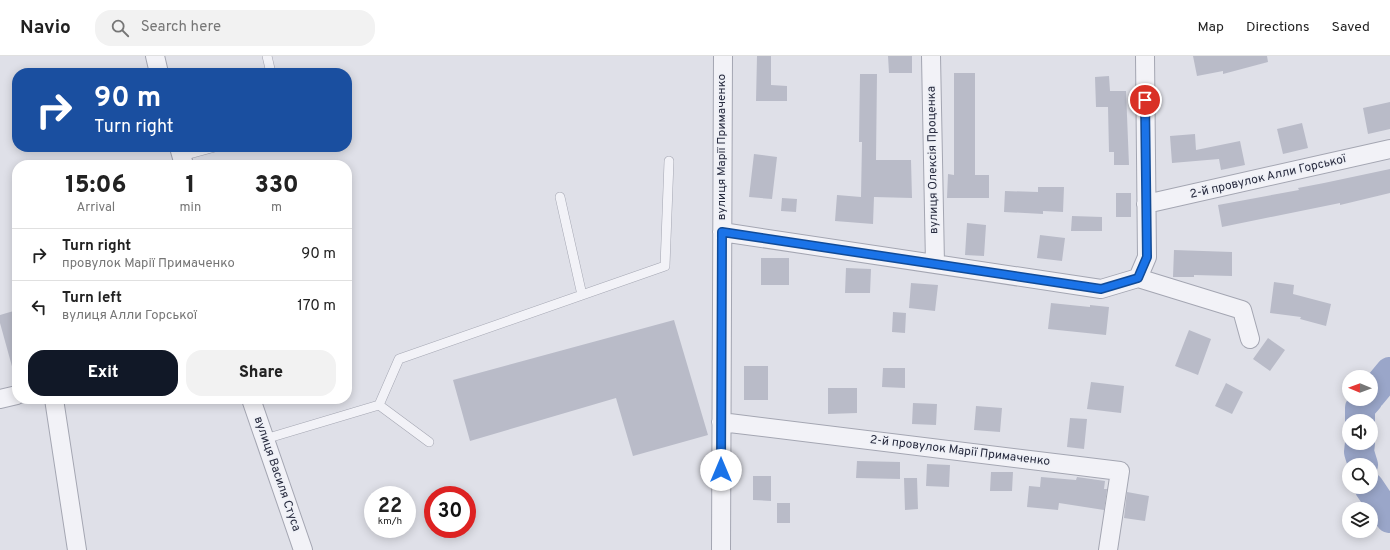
<!DOCTYPE html>
<meta charset="utf-8">
<style>
:root{--surface:#fff;--page:#f2f2f2;--text:#222;--muted:#767676;--line:#e0e0e0;--accent:#111827}
body{margin:0;font-family:Overpass,sans-serif;background:var(--page);color:var(--text);height:100vh;display:flex;flex-direction:column;font-size:15px;white-space:nowrap}
*{box-sizing:border-box;margin:0}
p{font-size:13px;color:var(--muted)}
.icon{flex:none;width:22px;height:22px;fill:none;stroke:currentColor;stroke-width:2;stroke-linecap:round;stroke-linejoin:round}
.map{position:relative;flex:1;overflow:hidden}
.side{position:absolute;left:12px;top:104px;width:340px;height:244px;display:flex;flex-direction:column;background:var(--surface);border-radius:16px;box-shadow:0 2px 10px #0003}
.side>*{flex:none}
.hud{position:absolute;left:12px;top:12px;width:340px;height:84px;border-radius:16px;box-shadow:0 2px 10px #0003;background:#1a4fa0;color:#fff;overflow:hidden}
.needle{width:26px;rotate:271deg}
.fabs{position:absolute;left:1342px;top:314px;display:grid;gap:8px}
.fabs a{display:grid;place-items:center;width:36px;height:36px;border-radius:50%;background:var(--surface);box-shadow:0 2px 10px #0003;font-size:20px}
.speed{position:absolute;left:364px;top:430px;display:flex;gap:8px;font-size:20px;font-weight:700;text-align:center}
.speed>*{display:grid;place-content:center;width:52px;height:52px;border-radius:50%;background:var(--surface);box-shadow:0 2px 10px #0003;line-height:1}
.speed small{font-size:10px;font-weight:400}
.speed .limit{border:6px solid #d22;background:#fff;color:#111}
.pin{position:absolute;display:grid;place-items:center;width:34px;height:34px;color:#fff;margin:-17px;border:2px solid #fff;border-radius:50%;box-shadow:0 1px 4px #0007}
.me{position:absolute;width:44px;margin:-22px;rotate:0deg;stroke-linejoin:round;filter:drop-shadow(0 0 3px #0008)}
.turn{display:flex;align-items:center;gap:14px;height:84px;padding:0 16px;font-size:18px}
.turn .icon{width:52px;height:52px;stroke-width:2.5}
.turn b{display:block;font-size:28px;line-height:34px}
.eta{display:flex;justify-content:space-evenly;align-items:center;height:68px;text-align:center}
.eta b{font-size:24px;font-weight:800;line-height:28px}
.cta{display:flex;gap:8px;margin-top:auto;padding:8px 16px}
.cta a{flex:1;height:46px;border-radius:16px;background:var(--accent);color:#fff;font-size:16px;font-weight:800;line-height:46px;text-align:center}
.cta a+a{background:var(--page);color:var(--text)}
ul{padding:0;list-style:none}
li{display:flex;align-items:center;gap:12px;height:52px;padding:0 16px;border-top:1px solid var(--line)}
li div{flex:1}
li b{display:block;font-size:15px}
li em{font-style:normal}
header{display:flex;align-items:center;gap:24px;box-sizing:border-box;height:56px;padding:0 20px;background:var(--surface);border-bottom:1px solid var(--line)}
header strong{font-size:19px}
nav{display:flex;gap:22px;margin-inline-start:auto;font-size:14px}
.search{width:280px;height:36px;background:var(--page);display:flex;align-items:center;gap:10px;box-sizing:border-box;padding:0 14px;border-radius:16px;color:var(--muted);font-size:15px}
.map>svg:first-child{display:block}
.lines{fill:none;stroke-linecap:round;stroke-linejoin:round}
.river{stroke:#9aa6c9;stroke-width:30}
.building{fill:#b9bbc8}
.lane-casing{stroke:#a4a6b2;stroke-width:10}
.street-casing{stroke:#a4a6b2;stroke-width:20}
.lane{stroke:#f2f2f7;stroke-width:9}
.street{stroke:#f2f2f7;stroke-width:18}
.route-casing{stroke:#114b97;stroke-width:10}
.route{stroke:#1a73e8;stroke-width:7}
.labels{text-anchor:middle;dominant-baseline:central;stroke-width:3;stroke-linejoin:round;paint-order:stroke}
.street-label{font-size:12px;fill:#282b3f;stroke:#eef0f6}
</style>
<header>
<strong>Navio</strong>
<div class="search"><svg class="icon" aria-label="search" viewBox="0 0 24 24"><circle cx="10" cy="10" r="6"/><path d="M15 15l6 6"/></svg>Search here</div>
<nav><a>Map</a><a>Directions</a><a>Saved</a></nav>
</header>
<div class="map">
<svg width="1390" height="494" viewBox="0 0 1390 494">
<rect width="100%" height="100%" fill="#dfe0e8"/>
<g class="lines">
<path class="river" d="M1371,339L1390,316
M1360,365V352L1368,343
M1360,387L1359,396L1363,409
M1369,431L1390,462"/>
</g>
<path class="building" d="M757,0H771V29L787,30V45H756Z
M888,0H912V17H889Z
M1193,0H1267L1268,6L1223,18V15L1197,20Z
M954,17H975V119H989V142H947L948,118L954,119Z
M860,18H877L876,104H911L912,142L874,141L873,168L835,165L837,139L861,141L862,86H859Z
M1109,20L1110,35H1126L1129,109H1114V96H1109L1108,51H1096L1095,21Z
M1390,46V73L1368,78L1363,52Z
M1302,67L1308,92L1283,98L1277,73Z
M1195,78L1196,94L1240,85L1245,109L1221,114L1219,103L1172,107L1170,80Z
M754,98L777,101L772,143L749,141Z
M1390,113V137L1340,149V147L1222,171L1218,149L1299,134L1298,132L1324,127Z
M1038,131H1064L1063,156L1043,155V158L1004,156L1005,135L1038,136Z
M1116,137H1131V161H1116Z
M782,142L797,143L796,156L781,155Z
M1072,160L1102,161V175H1071Z
M967,167L986,169L984,200L965,199Z
M1040,179L1065,182L1062,205L1037,202Z
M1174,194L1232,196V220L1194,219V221H1173Z
M761,202H789V229H761Z
M846,212L871,213L870,237H845Z
M1274,226L1294,229L1293,238L1331,248L1326,270L1300,263L1301,261L1270,257Z
M911,227L938,229L935,255L909,252Z
M1051,247L1090,251V249L1109,251L1106,279L1048,273Z
M17,254V314H13L0,267V259Z
M893,256L906,257L905,277L892,276Z
M674,264L708,379L633,400L616,342L470,385L453,324Z
M1189,274L1211,283L1198,319L1175,310Z
M1268,282L1285,294L1270,315L1253,303Z
M744,310H768V344H744Z
M883,312H905V332L882,331Z
M1091,326L1124,330L1121,357L1087,353Z
M1226,327L1243,336L1232,358L1215,350Z
M828,332H857V357L828,358Z
M913,347L937,348L936,369L912,368Z
M976,350L1002,352L1000,376L974,374Z
M1070,362L1087,363L1084,393L1067,391Z
M857,405L900,406V423L856,422Z
M927,408L950,409L949,431L926,430Z
M991,416H1013L1012,435H990Z
M753,420H771V445L753,444Z
M1041,421L1076,424L1077,421L1105,425L1104,433H1107L1104,454L1059,447L1058,454L1027,451L1029,430L1040,431Z
M904,422H917L918,453L905,454Z
M1127,436L1149,440L1145,465L1124,462Z
M777,447H790V467H777Z"/>
<g class="lines">
<defs>
<path id="lane" d="M267,0L271,17
M182,100L215,91
M560,141L582,239
M379,349L429,386
M265,383L379,349L399,303L665,210L669,105"/>
<path id="street" d="M155,0L159,17
M931,0L935,208
M179,91L184,109
M1146,148L1390,93
M722,176L1101,233L1138,222L1242,254L1250,283
M1138,222L1147,201L1145,0
M0,343L17,339
M54,343L77,494
M251,343L303,494
M721,366L1120,415L1108,494
M721,494L723,0"/>
</defs>
<use href="#lane" class="lane-casing"/>
<use href="#street" class="street-casing"/>
<use href="#lane" class="lane"/>
<use href="#street" class="street"/>
</g>
<g class="lines">
<defs>
<path id="route" d="M721,414L722,176L1101,233L1138,222L1147,201L1145,44"/>
</defs>
<use href="#route" class="route-casing"/>
<use href="#route" class="route"/>
</g>
<g class="labels">
<g class="street-label">
<text transform="translate(722 91) rotate(-90)">вулиця Марії Примаченко</text>
<text transform="translate(933 104) rotate(-91)">вулиця Олексія Проценка</text>
<text transform="translate(1268 121) rotate(-13)">2-й провулок Алли Горської</text>
<text transform="translate(960 395) rotate(7)">2-й провулок Марії Примаченко</text>
<text transform="translate(277 418) rotate(71)">вулиця Василя Стуса</text>
</g>
</g>
</svg>
<div class="fabs">
<a><svg class="needle" viewBox="-14 -14 28 28"><path d="M0-13l5 13h-10z" fill="#e53935"/><path d="M0 13l5-13h-10z" fill="#767676"/></svg></a>
<a><svg class="icon" aria-label="sound" viewBox="0 0 24 24"><path d="M4 9h4l5-4v14l-5-4H4zM17 9q2 3 0 6"/></svg></a>
<a><svg class="icon" aria-label="search" viewBox="0 0 24 24"><circle cx="10" cy="10" r="6"/><path d="M15 15l6 6"/></svg></a>
<a><svg class="icon" aria-label="layers" viewBox="0 0 24 24"><path d="M12 4l9 5-9 5-9-5zM3 14l9 5 9-5"/></svg></a>
</div>
<div class="speed"><div>22<small>km/h</small></div><div class="limit">30</div></div>
<div class="pin" style="left:1145px;top:44px;background:#d93025"><svg class="icon" aria-label="arrive" viewBox="0 0 24 24"><path d="M6 21V4h12l-3 4 3 4H6"/></svg></div>
<svg class="me" style="left:721px;top:414px" viewBox="-20 -20 40 40"><circle r="19" fill="#fff"/><path d="M0-13L10 11 0 6-10 11z" fill="#1a73e8"/></svg>
<div class="hud">
<div class="turn"><svg class="icon" aria-label="right" viewBox="0 0 24 24"><path d="M7 20v-9h11M14 6l5 5-5 5"/></svg><div><b>90 m</b>Turn right</div></div>
</div>
<section class="side">
<div class="eta">
<div><b>15:06</b><p>Arrival</p></div>
<div><b>1</b><p>min</p></div>
<div><b>330</b><p>m</p></div>
</div>
<ul>
<li><svg class="icon" aria-label="right" viewBox="0 0 24 24"><path d="M7 20v-9h11M14 6l5 5-5 5"/></svg><div><b>Turn right</b><p>провулок Марії Примаченко</p></div><em>90 m</em></li>
<li><svg class="icon" aria-label="left" viewBox="0 0 24 24"><path d="M17 20v-9H6M10 6l-5 5 5 5"/></svg><div><b>Turn left</b><p>вулиця Алли Горської</p></div><em>170 m</em></li>
</ul>
<div class="cta"><a>Exit</a><a>Share</a></div>
</section>
</div>
